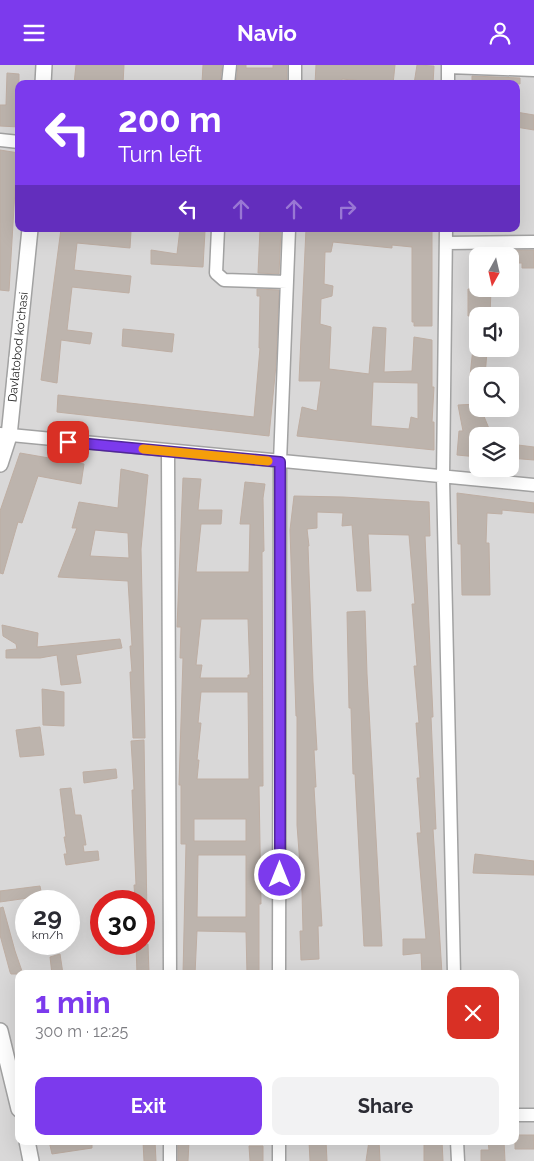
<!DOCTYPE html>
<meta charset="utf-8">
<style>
:root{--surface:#fff;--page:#f2f2f3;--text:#2b2b33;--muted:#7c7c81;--accent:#7c3aed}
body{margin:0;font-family:Raleway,sans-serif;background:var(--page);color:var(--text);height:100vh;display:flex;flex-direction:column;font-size:19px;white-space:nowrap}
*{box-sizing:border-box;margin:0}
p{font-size:16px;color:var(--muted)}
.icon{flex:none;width:28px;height:28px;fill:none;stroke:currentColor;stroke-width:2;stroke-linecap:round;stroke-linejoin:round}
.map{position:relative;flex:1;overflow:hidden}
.details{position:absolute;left:15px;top:905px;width:504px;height:175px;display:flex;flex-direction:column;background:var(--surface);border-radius:10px;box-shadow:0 5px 20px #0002}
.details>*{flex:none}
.top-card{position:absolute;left:15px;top:15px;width:505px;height:152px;border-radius:10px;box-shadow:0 5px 20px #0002;background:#7c3aed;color:#fff;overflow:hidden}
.needle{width:32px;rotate:188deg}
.tools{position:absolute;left:469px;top:182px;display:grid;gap:10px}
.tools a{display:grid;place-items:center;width:50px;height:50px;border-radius:10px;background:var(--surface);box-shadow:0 5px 20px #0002;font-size:25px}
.speed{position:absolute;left:15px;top:825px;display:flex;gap:10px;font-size:25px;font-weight:700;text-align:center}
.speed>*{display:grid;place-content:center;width:65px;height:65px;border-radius:50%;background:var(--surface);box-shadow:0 5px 20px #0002;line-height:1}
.speed small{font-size:12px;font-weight:400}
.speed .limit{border:8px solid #d22;background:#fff;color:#111}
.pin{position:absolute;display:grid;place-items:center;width:42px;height:42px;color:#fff;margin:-21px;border-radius:10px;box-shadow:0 2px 8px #0006}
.me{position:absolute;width:55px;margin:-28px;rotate:0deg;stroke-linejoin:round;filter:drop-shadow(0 0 4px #0008)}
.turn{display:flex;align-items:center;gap:18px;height:105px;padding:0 20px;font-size:22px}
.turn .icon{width:65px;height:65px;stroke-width:2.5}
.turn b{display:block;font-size:35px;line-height:42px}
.lanes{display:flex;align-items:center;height:48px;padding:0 20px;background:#0003;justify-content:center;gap:25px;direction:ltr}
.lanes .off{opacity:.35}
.round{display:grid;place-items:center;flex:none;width:52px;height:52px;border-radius:10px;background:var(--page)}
.summary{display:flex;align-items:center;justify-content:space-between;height:85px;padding:0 20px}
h1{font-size:30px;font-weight:700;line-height:38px;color:var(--accent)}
.button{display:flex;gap:10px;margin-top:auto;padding:10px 20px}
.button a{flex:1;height:58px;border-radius:10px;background:var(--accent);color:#fff;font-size:20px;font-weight:700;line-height:58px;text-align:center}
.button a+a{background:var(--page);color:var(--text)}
header{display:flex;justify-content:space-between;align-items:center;height:65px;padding:0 20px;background:var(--accent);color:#fff;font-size:22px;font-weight:700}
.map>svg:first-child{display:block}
.residential{fill:#d9d8d8;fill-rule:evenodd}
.building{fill:#bdb4ad;stroke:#beaea3;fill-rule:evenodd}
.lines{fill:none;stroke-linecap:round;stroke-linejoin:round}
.minor-casing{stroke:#a2a2a2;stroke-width:15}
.tertiary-casing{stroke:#a2a2a2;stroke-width:18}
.minor{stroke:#fff;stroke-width:12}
.tertiary{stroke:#fff;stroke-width:15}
.route-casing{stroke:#51269a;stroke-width:12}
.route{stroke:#7c3aed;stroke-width:9}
.slow{stroke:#f59e0b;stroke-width:9}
.labels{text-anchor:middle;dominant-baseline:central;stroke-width:5;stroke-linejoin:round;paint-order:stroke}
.street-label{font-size:12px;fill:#1b1b1b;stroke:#fff}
</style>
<header><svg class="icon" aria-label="menu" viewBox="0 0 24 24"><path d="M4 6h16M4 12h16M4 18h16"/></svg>Navio<svg class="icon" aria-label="person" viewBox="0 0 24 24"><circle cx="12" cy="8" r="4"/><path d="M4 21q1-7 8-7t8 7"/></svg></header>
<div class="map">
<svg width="534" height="1096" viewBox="0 0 534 1096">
<rect width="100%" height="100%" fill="#ede8e1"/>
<path class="residential" d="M0,0H534V1096H0ZM19,19H516V164H19ZM478,191H510V224H478ZM478,251H510V284H478ZM478,311H510V344H478ZM478,371H510V404H478ZM26,836H69V879H26ZM101,836H144V879H101ZM19,909H515V1076H19Z"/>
<path class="building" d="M76,0H124L123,19H74Z
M203,0H222L220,19L202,18Z
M238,0H246V3H273V0H287V19H236Z
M316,0H395L393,19L342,14V19H315Z
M417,0L434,1L433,19H414Z
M7,8L19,9V62L0,61V40H6Z
M472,11L520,13V19H472Z
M516,47L534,50V65L516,62Z
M0,85L19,88L15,125L9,226L0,225Z
M61,164H114L131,166L130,183L77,178L74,205L131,211L129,228L72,222L67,265L92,268L90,279L61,275L57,318L41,315Z
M180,164L205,166L203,202L151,199V185L177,189Z
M260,164H281L279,209L258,208Z
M306,164H348L366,166V164H432V261H414V257H412V182L392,180V183L333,177L331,187H325L324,219L333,221L332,231L321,234L320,259L331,262L329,304L369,309L373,262L386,263L384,307L412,306L414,272L432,275V322H434L432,357H434V385L297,371L302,342L317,346L321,316H299ZM373,317L418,318V354L411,352L409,364L371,361Z
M510,185H534V203H522V198H510Z
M257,224L279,225L276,300L269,371L57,347L58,330L254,352L260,283H259L260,231H257Z
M468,224H491L490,251H468Z
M123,264L174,269L172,287L122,281Z
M473,283L487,286L485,311H470Z
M478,339V344H481L492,371H478V392L457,390L459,366H463L458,340Z
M510,379L534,382V395L510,393Z
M20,388L84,399L81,419L38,411L22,458L18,457L3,509L0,508V446Z
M121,404L148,410L141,484L145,673H133L130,607H132L130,581H132L128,516L58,512L77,463H72L79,437L118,443ZM95,465L128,468L129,493L90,491Z
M183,413L201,414L198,445H222L221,459H201L196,507H249L250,459H240L245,417L265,419L263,433L264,486L262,487L263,721H259L261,839H259V909H247L246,867L197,866L195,909H183L186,779H181V720H179L183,593H180L181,562H177ZM201,554H248L250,610H248V613H200L202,600H196ZM201,627H248L249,714H197L199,695H197L201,658H198ZM194,754H246V776H194ZM198,790H246V852H197Z
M457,428L534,438V448L502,445V449L487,448L486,478H489L490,530H462L461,479H458Z
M294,431L343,432L429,437L430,471H425L433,652H431L436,764H433L442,909H422L421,888L403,890V874H426L417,768H421L417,713H420L416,658H419L414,601H417L412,539H415L409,470L368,469L371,526H357L352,460L342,461L343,448L317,447V463L307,464L309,481H308L313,617L317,685H314L316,722H314L322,861H318L319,894L301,895L300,866H303L302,827L297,760V651H296L290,465Z
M365,546L367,609L382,881H364L355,709H353L351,643H349L347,547Z
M2,560L38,568L37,582L120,574L122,583L76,590L81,618L61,620L57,590L40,593H6V585L17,584L16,579L3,571Z
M42,624L64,627V661L43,660Z
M40,662L44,690L20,692L16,665Z
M144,675L147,850H144V836H135L134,820H136L132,725H134L131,676Z
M116,704L117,713L84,718L83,707Z
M71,723L75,750H81L86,780H83L84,787L98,786L99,795L66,800L64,789H67L64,772H66L60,724Z
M475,789L534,796V810L473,808Z
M40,821L42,831L0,837V826Z
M3,842L15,886L23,909H11L10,907L0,870V843Z
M136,879H148L149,909H137Z
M60,889L63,909H52L50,892Z
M515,1070H534V1084H515Z
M49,1076H92V1083L52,1089Z
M143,1076H155L156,1096H144Z
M178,1076H189L188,1096H178Z
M309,1076H326L327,1096H310Z
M369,1076H379L380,1096H366Z
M424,1076H442L443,1096H424Z
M488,1076H504L505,1096H481V1085H489Z
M249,1081H263V1096H250Z"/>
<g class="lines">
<defs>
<path id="minor" d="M448,2L534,5
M228,19L230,0
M295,19V0
M448,19V0
M0,75L19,77
M218,164L216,208L224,215L287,217
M446,164L443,413L454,909
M446,178L534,177
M0,369L534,420
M168,386L170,909
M279,909L280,397L289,164
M515,1050H534
M170,1076V1096
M457,1076L458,1096
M279,1096V1076"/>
<path id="tertiary" d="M43,19L44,0
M0,399L9,371L30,164
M0,966L19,1044
M27,1076L31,1096"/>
</defs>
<use href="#minor" class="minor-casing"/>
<use href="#tertiary" class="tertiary-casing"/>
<use href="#minor" class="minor"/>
<use href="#tertiary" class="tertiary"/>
</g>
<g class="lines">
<defs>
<path id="route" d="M68,377L280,397V810"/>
</defs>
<use href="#route" class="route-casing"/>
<use href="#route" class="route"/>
<path class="slow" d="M143,384L268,396"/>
</g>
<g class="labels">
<g class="street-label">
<text transform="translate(18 282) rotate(-84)">Davlatobod ko'chasi</text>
</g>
</g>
</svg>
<div class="tools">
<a><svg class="needle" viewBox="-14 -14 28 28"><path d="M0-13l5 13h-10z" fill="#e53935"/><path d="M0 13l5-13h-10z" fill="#7c7c81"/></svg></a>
<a><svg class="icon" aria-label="sound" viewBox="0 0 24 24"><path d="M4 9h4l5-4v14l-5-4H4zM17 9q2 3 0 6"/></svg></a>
<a><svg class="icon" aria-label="search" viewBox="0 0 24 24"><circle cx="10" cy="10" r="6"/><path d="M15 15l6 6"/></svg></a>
<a><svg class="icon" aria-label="layers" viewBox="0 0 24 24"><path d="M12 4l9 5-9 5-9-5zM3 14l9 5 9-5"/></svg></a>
</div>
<div class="speed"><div>29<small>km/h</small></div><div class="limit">30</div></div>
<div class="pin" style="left:68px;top:377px;background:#d93025"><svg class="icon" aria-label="arrive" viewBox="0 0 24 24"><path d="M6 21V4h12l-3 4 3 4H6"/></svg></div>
<svg class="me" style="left:280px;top:810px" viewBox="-20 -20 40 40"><circle r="17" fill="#7c3aed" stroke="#fff" stroke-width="3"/><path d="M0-11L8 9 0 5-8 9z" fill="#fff"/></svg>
<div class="top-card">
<div class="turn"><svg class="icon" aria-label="left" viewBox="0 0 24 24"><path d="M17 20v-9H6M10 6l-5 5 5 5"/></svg><div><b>200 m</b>Turn left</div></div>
<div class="lanes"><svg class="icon" aria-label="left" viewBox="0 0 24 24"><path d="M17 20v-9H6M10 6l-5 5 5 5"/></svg><svg class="icon off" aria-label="ahead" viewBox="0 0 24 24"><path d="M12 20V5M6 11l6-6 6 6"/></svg><svg class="icon off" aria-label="ahead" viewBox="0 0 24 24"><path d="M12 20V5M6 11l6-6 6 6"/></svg><svg class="icon off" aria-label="right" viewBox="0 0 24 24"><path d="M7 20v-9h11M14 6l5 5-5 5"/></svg></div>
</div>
<section class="details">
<div class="summary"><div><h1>1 min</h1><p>300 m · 12:25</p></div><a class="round" style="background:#d93025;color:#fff"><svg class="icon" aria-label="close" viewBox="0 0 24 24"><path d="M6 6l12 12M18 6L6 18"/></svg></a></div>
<div class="button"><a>Exit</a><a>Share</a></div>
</section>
</div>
